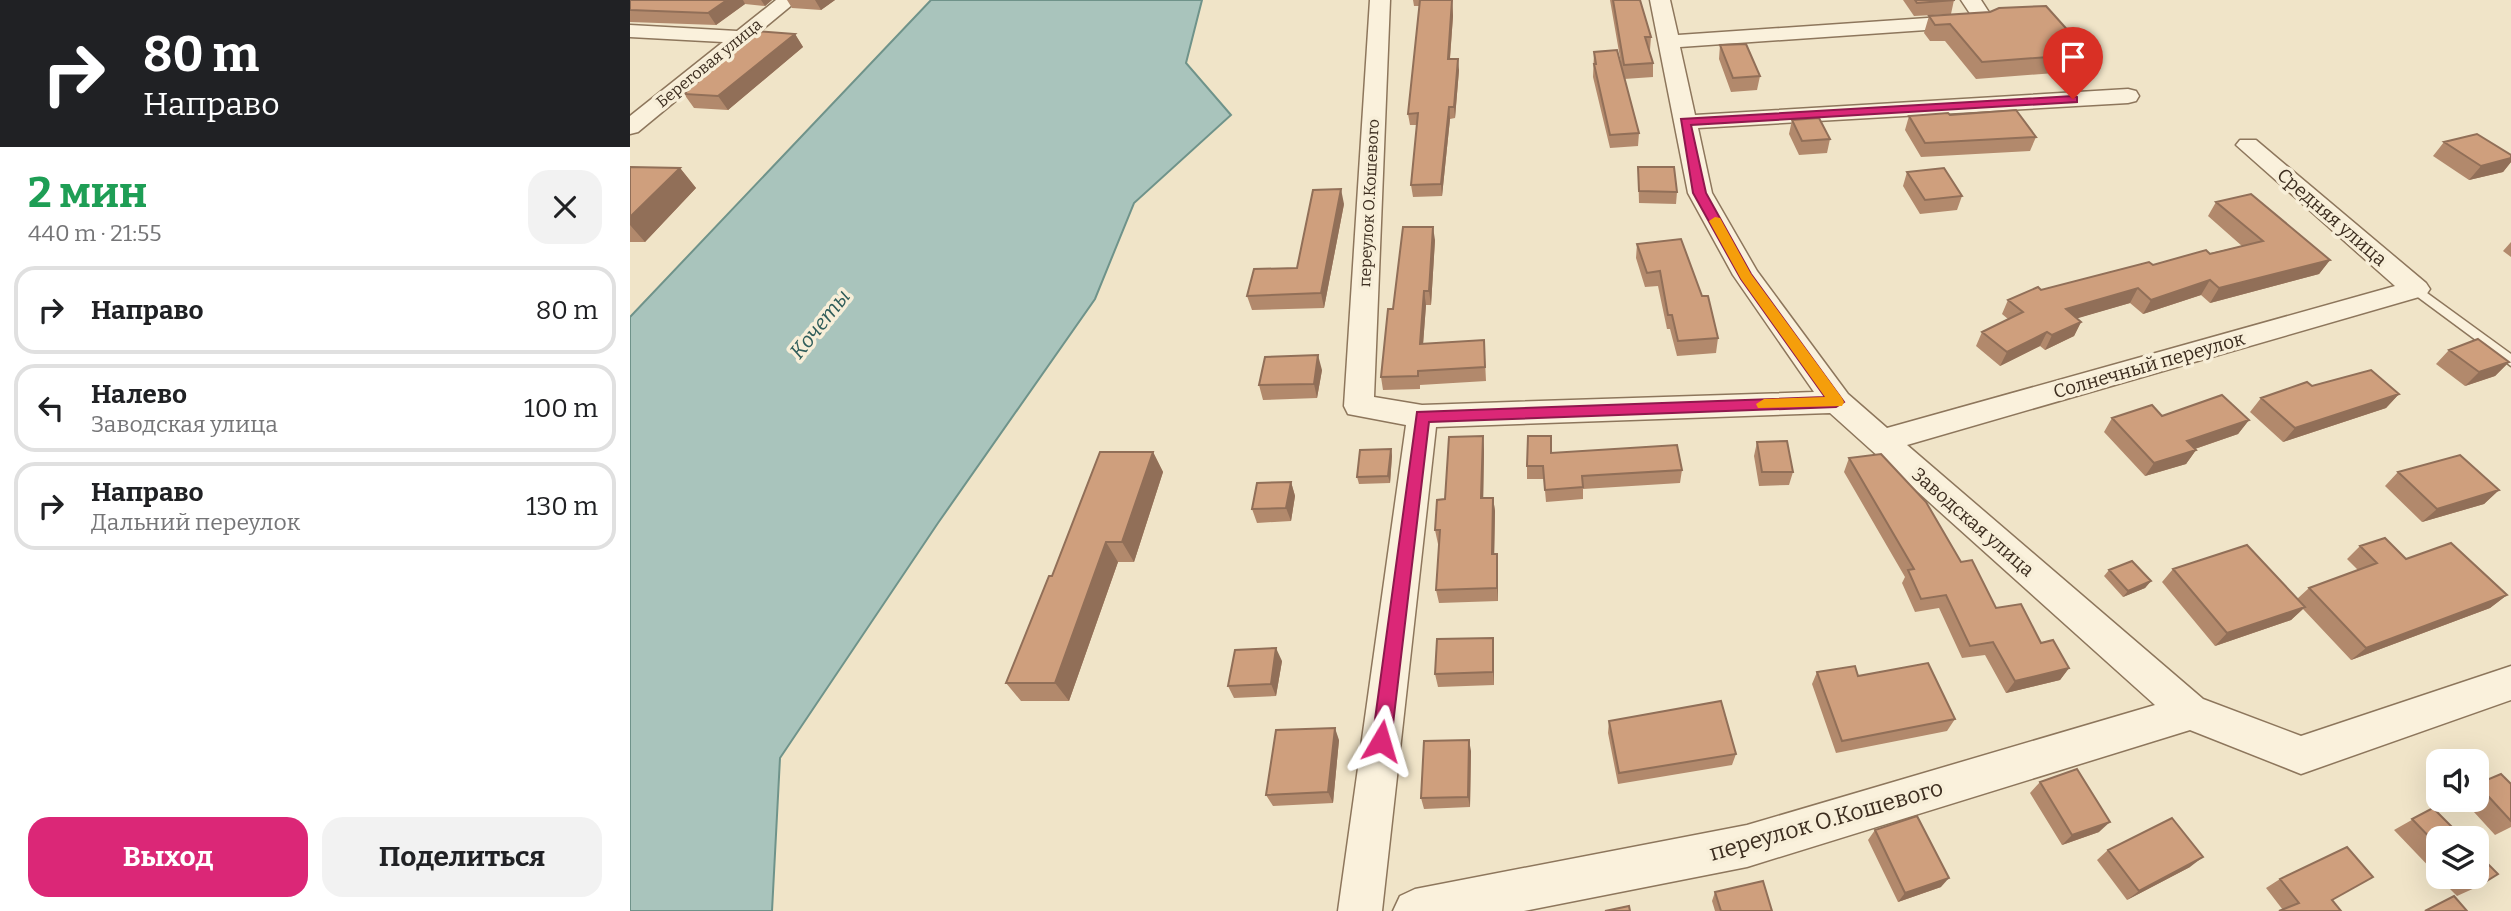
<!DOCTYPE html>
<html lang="ru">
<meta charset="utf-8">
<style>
:root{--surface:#fff;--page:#f2f2f2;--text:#202124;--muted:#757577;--line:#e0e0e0;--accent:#db2777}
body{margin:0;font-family:Bitter,serif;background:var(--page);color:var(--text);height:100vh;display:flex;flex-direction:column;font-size:26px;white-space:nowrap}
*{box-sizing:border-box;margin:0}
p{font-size:23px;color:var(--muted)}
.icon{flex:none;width:38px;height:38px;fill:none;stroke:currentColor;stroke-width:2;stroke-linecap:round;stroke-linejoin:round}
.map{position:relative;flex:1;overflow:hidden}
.panel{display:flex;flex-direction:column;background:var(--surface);width:630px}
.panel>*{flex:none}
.guide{background:#202124;color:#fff;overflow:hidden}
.buttons{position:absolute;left:1796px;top:749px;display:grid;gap:14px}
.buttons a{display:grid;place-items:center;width:63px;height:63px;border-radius:14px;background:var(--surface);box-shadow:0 7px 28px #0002;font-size:35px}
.pin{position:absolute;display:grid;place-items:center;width:60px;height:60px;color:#fff;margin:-72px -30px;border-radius:50% 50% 50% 0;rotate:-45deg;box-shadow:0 0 7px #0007}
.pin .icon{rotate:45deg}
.me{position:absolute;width:77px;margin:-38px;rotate:7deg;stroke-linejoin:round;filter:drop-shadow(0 0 5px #0008)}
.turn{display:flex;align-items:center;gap:24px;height:147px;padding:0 28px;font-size:32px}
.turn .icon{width:91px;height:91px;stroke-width:2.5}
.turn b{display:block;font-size:49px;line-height:60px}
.round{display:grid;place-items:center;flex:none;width:74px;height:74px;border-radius:21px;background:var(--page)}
.head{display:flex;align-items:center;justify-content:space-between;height:119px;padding:0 28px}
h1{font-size:42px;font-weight:700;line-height:52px;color:#1e9e55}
.primary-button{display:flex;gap:14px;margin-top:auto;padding:14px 28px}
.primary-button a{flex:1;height:80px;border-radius:21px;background:var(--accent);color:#fff;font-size:28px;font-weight:700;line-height:80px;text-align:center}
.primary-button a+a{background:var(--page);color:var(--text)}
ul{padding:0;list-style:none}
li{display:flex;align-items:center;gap:21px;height:88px;margin:0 14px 10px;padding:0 14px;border:4px solid var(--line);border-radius:21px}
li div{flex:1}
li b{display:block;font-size:26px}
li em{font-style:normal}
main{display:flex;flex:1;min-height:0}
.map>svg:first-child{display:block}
.water{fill:#a9c4bc;stroke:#6f938a;stroke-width:2}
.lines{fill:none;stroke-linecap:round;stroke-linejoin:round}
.service-casing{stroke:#8d765c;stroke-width:3}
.minor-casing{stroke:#8d765c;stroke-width:3}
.service{fill:#faf1dc;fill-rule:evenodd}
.minor{fill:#faf1dc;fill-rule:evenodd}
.wall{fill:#b2896c}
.shaded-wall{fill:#916f58}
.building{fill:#cf9f7d;stroke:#916f58;stroke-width:2}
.route{fill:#db2777;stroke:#8e194d;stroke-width:2}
.slow{fill:#f59e0b}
.labels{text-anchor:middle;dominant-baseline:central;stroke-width:7;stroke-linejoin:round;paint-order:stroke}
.far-street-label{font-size:16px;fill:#3d2e20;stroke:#f7eed8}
.street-label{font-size:19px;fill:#3d2e20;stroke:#f7eed8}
.water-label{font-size:21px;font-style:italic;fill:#2f5d5a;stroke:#f7eed8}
.near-street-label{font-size:23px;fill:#3d2e20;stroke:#f7eed8}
</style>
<main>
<section class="panel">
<div class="guide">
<div class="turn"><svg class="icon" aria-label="right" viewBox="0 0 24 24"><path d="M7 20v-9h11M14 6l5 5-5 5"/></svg><div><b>80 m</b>Направо</div></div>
</div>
<div class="head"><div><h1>2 мин</h1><p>440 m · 21:55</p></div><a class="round"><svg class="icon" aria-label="close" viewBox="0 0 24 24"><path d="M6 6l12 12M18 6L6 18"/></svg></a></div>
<ul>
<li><svg class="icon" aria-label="right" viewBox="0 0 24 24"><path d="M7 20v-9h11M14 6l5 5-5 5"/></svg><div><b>Направо</b></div><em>80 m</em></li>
<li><svg class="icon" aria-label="left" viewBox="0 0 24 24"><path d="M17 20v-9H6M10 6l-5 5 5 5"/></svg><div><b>Налево</b><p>Заводская улица</p></div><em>100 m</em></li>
<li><svg class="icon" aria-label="right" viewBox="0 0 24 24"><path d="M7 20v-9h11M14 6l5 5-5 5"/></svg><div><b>Направо</b><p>Дальний переулок</p></div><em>130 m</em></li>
</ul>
<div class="primary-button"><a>Выход</a><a>Поделиться</a></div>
</section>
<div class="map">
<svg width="1881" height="911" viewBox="0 0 1881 911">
<rect width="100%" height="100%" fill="#f0e4c8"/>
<path class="water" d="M301,0H572L556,63L601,115L504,203L465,299L308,523L150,758L142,911H0V317Z"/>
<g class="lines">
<defs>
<path id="service" d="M1786,285L1881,354V366L1781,292L1779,289Z"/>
<path id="minor" d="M146,0H168L8,132L0,134V116L93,42L0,37V25L107,31Z
M740,0H760L744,397L792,405L1184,392L1103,275L1058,193L1020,0H1040L1048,35L1341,15L1331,0H1351L1364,20L1361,24L1354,26L1050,47L1065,115L1498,89L1506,91L1509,96L1506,101L1498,103L1068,128L1082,193L1127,271L1218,394L1257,428L1765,286L1606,145L1610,140H1626L1796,283L1800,289L1796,295L1277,445L1573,699L1671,736L1881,666V700L1671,774L1560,730L1117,867L894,911H763L770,896L785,889L1117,825L1525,705L1200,413L806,427L752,911H708L776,425L718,414L714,406Z"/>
</defs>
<use href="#service" class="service-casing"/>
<use href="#minor" class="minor-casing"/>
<use href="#service" class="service"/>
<use href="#minor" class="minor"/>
</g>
<path class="wall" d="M0,0H142L135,6L115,4L86,25L0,22Z
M157,0H205L191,10L162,8Z
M783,0H822L823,16L820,59L829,70L825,118L820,119L812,196L783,197L781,185L787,125H780L778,114L790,6H784Z
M980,0H1010L1021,37L1020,50H1019L1023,63V77L994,79L1009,133L1008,146L980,148L963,77L964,52L992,69Z
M1273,0H1324L1321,14L1284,16Z
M1299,16L1459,54L1452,71L1346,79L1315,41H1300L1294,33Z
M165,34L173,47L98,110L64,108L54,94L95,57L94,55Z
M1090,45L1130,76L1127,90L1101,92L1089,59Z
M1320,115L1406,137L1400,151L1291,157L1275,130L1279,116Z
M1162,120L1200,139L1197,153L1169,155L1159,134Z
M1814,142L1881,155V162L1873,172L1839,180L1803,156Z
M0,167L50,168L66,188L15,242H0Z
M1008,167L1047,192L1046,204L1009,203Z
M1277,172L1332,196L1327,210L1290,214L1273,186Z
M1586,202L1700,260L1689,274L1580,303L1571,295L1513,314L1500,303L1447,318L1451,322L1444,336L1415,350L1410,346L1370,366L1346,346L1352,332L1378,319L1372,314L1378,300L1411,290L1612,246L1578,216Z
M714,204L694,308L622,310L617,296L667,268Z
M805,240L801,305H796L793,344L854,340L856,381L790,385V389L753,390L751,377L763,309Z
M1881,242V257L1873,251Z
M1007,244L1088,338L1086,353L1047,356L1040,329H1037L1028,286L1015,287L1006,258Z
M1819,350L1879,362L1865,376L1835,386L1806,364Z
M692,370L687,398L633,400L629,385Z
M1682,386L1769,394L1756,408L1653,442L1620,412L1631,398Z
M1532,416L1619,420L1608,434L1565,449L1566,450L1556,464L1515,476L1474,432L1482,418Z
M853,436L854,450L853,498H863L865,511L864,554L868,567V601L809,603L806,590L809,544H808L805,530L815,499Z
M1127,442L1163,472L1159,485L1129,486L1124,456Z
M761,449L762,456L760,483L729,484L727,477Z
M523,452L533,472L504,562H488L439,701H391L376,683L422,576Z
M921,453L1052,470L1050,483L953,489V499L916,502L914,479H897V466Z
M1219,458L1331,562L1366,608L1411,643L1439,668L1430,680L1376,693L1355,655L1332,658L1309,608L1285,612L1272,583L1275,577L1214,472Z
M1768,472L1869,490L1854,504L1792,522L1755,486Z
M661,482L665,496L661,521L627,523L622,509Z
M1730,546L1776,559L1877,595L1860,608L1721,660L1673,609L1661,620L1585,646L1532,582L1543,569L1667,599L1679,588L1728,570L1717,559Z
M1479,570L1521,581L1515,588L1493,597L1474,576Z
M864,650V685L808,687L805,674Z
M652,661L646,696L604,698L598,686Z
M1187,672L1228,676L1325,719L1317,731L1206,753L1182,684Z
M979,721L1106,754L1102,765L988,784L978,733Z
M709,740L703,803L643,806L636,795Z
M841,751L840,807L794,809L791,798Z
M1871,774L1881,784V827L1865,835L1833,800H1846V785Z
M1410,782L1469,832L1432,845L1400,793Z
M1803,808L1808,838V876L1764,830Z
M1245,830L1311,887L1268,902L1238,840Z
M1478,850L1560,867L1497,900L1467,860Z
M1808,877H1846L1847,887L1827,896Z
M1650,879L1702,900L1653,910L1636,888Z
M1085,892L1142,911H1085L1082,901Z"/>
<path class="shaded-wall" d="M97,0H113L115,4L86,25L78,13Z
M131,0H142L135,6Z
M185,0H205L191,10Z
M822,0L823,16L819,70L818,59Z
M165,34L173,47L98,110L88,96Z
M828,59L829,70L825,118L824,107Z
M819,107L820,119L812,196L811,184Z
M1881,158V162L1873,172L1839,180L1851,166Z
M50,168L66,188L15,242L0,225V217Z
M711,189L714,204L694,308L691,293Z
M803,227L805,240L801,305L799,291Z
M1700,260L1689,274L1580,303L1589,288Z
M1580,280L1571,295L1513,314L1521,300Z
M1508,288L1500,303L1428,324L1436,309Z
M794,291L796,305L792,358L790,344Z
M1451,322L1444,336L1415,350L1422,335Z
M1417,332L1410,346L1370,366L1377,352Z
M688,355L692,370L687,398L684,384Z
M1879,362L1865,376L1835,386L1849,372Z
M1769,394L1756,408L1653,442L1665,428Z
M1619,420L1608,434L1547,455L1557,441Z
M853,436L854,450L853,512L851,498Z
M761,449L762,456L760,483L758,476Z
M1566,450L1556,464L1515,476L1524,463Z
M523,452L533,472L504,562L492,542Z
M661,482L665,496L661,521L656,508Z
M1869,490L1854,504L1792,522L1807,509Z
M863,498L865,511L864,567L862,554Z
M476,542L488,562L439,701L425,683Z
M867,554L868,567V601L867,588Z
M1521,581L1515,588L1493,597L1498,591Z
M1877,595L1860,608L1721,660L1736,648Z
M1675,607L1661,620L1585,646L1597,633Z
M863,638L864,650V685L863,672Z
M646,648L652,661L646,696L641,684Z
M1439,668L1430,680L1376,693L1385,681Z
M705,728L709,740L703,803L698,792Z
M839,740L841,751L840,807L838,797Z
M1480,822L1469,832L1432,845L1442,835Z
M1573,857L1560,867L1497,900L1509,891Z
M1319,878L1311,887L1268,902L1275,893Z"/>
<path class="building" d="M0,0H97L78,13L0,10Z
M790,0H822L818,59H828L824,107H819L811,184L781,185L788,113L778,114Z
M983,0H1010L1021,37H1015L1023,63L994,65Z
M1285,0H1325L1287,3Z
M1416,6L1459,54L1352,62L1320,24L1305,25L1299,16L1360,12L1369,8Z
M124,31L165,34L88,96L54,94L97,55H94Z
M1116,44L1130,76L1103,78L1090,45Z
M987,50L1009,133L980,135L964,64H966L964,52Z
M1386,110L1406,137L1295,143L1279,116L1318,113L1320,115Z
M1189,118L1200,139L1172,141L1162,120Z
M1847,134L1881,155V158L1851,166L1814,142Z
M0,167L50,168L0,217Z
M1008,167H1044L1047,192L1009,191Z
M1314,168L1332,196L1295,200L1277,172Z
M711,189L691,293L617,296L624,269L667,268L683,190Z
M1621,194L1700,260L1589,288L1580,280L1521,300L1508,288L1436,309L1451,322L1422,335L1417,332L1377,352L1352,332L1393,312L1378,300L1408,287L1411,290L1519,262L1523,265L1576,250L1580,254L1633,241L1586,202Z
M773,227H803L799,291H794L790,344L854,340L855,367L788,371V376L751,377L758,309H763Z
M1051,239L1072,296H1078L1088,338L1048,341L1042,315H1038L1030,271L1017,273L1007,244Z
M1848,339L1879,362L1849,372L1819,350Z
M688,355L684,384L629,385L635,357Z
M1741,370L1769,394L1665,428L1631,398L1677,382L1682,386Z
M1592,395L1619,420L1557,441L1566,450L1524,463L1482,418L1522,405L1532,416Z
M853,436L851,498H863L862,554H867V588L806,590L810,530H805L807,500L815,499L819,437Z
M898,436H921V453L1047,445L1052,470L952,476L953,487L915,490L913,466H897Z
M1157,441L1163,472H1132L1127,442Z
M761,449L758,476L727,477L730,450Z
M470,452H523L492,542H476L425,683H376L419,576H422Z
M1251,454L1296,502L1331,562L1342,560L1366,608L1391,604L1411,643L1423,640L1439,668L1385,681L1363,642L1340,646L1316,595L1291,599L1278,570L1284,569L1219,458Z
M1830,455L1869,490L1807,509L1768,472Z
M661,482L656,508L622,509L627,483Z
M1755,538L1776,559L1821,543L1877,595L1736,648L1679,588L1747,563L1730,546Z
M1617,545L1675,607L1597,633L1543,569Z
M1502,561L1521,581L1498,591L1479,570Z
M863,638V672L805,674L807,639Z
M646,648L641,684L598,686L605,650Z
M1298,663L1325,719L1212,741L1187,672L1225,666L1228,676Z
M1091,701L1106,754L989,773L979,721Z
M705,728L698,792L636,795L646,730Z
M839,740L838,797L791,798L794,741Z
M1447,769L1480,822L1442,835L1410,782Z
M1871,774L1881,784V821L1847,784Z
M1803,808L1833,838H1808V846L1782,819Z
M1287,816L1319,878L1275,893L1245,830Z
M1542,818L1573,857L1509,891L1478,850Z
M1717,847L1743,877L1702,900L1711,911H1649L1669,903L1650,879Z
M1846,852L1868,874L1847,887L1837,877H1846Z
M1133,881L1142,911H1091L1085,892Z
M1824,896L1837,911H1795Z
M999,906L1000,911H975Z"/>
<path class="route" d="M1443,96L1447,97V102L1061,125L1076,193L1121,274L1214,402L1206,407L799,422L761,741L758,748L751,750L745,748L742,741L787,412L1195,397L1111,279L1063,193L1051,119Z"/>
<path class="slow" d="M1085,217L1090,218L1121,274L1212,398L1214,402L1212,406L1128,408L1126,404L1134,399L1195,397L1111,279L1079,221Z"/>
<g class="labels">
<g class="far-street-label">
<text transform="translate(79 63) rotate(-39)">Береговая улица</text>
<text transform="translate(739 203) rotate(-87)">переулок О.Кошевого</text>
</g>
<g class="street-label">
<text transform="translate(1702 217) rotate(41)">Средняя улица</text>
<text transform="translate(1519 365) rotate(-16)">Солнечный переулок</text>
<text transform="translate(1343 522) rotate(41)">Заводская улица</text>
</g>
<g class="water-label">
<text transform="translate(190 324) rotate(-51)">Кочеты</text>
</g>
<g class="near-street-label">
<text transform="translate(1196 820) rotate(-16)">переулок О.Кошевого</text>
</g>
</g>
</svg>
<div class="buttons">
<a><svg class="icon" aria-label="sound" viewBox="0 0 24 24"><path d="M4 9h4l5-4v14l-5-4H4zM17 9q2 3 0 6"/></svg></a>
<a><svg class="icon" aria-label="layers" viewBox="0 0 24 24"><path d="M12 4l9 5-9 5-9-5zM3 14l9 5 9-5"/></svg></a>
</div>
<div class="pin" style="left:1443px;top:99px;background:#d93025"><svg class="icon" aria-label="arrive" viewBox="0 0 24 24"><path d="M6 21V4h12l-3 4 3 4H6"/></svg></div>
<svg class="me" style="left:751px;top:741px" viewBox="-20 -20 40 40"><path d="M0-17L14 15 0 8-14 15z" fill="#db2777" stroke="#fff" stroke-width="4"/></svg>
</div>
</main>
